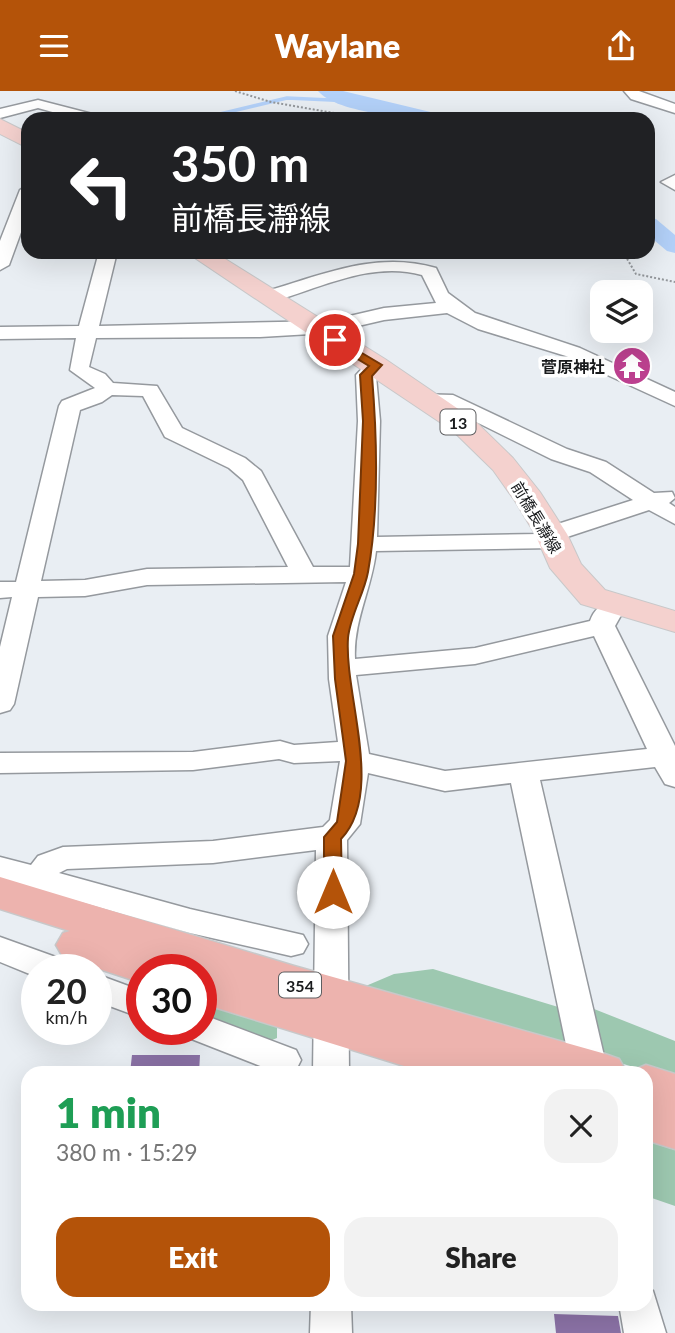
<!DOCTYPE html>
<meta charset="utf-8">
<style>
:root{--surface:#fff;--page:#f2f2f2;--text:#222;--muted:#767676;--accent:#b45309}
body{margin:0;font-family:Lato,"Noto Sans JP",sans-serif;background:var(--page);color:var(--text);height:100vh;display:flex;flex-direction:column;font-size:26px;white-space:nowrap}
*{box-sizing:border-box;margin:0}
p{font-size:23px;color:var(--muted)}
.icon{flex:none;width:38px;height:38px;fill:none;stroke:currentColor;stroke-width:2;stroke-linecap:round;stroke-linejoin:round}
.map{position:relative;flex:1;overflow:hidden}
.side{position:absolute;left:21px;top:975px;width:632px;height:245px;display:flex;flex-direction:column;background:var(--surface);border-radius:21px;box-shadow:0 7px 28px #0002}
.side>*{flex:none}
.guide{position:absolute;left:21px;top:21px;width:634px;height:147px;border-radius:21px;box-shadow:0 7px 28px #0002;background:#202124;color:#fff;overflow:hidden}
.fabs{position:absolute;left:590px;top:189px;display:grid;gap:14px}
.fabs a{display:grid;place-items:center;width:63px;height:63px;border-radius:14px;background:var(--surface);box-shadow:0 7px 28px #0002;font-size:35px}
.speed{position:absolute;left:21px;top:863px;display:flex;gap:14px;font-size:35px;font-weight:700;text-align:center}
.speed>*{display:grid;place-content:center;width:91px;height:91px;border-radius:50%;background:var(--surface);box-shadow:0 7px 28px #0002;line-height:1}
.speed small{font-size:18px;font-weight:400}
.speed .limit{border:10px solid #d22;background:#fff;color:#111}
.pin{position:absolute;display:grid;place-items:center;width:60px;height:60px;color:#fff;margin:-30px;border:4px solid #fff;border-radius:50%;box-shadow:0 2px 7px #0007}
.me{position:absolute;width:77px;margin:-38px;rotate:0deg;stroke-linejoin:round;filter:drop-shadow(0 0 5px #0008)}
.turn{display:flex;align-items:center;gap:24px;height:147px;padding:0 35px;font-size:32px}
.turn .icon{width:91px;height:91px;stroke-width:2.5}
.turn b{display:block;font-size:49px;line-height:60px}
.round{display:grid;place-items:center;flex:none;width:74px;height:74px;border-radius:21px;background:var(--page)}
.headline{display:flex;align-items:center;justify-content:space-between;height:119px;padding:0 35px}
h1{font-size:42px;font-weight:800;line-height:52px;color:#1e9e55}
.cta{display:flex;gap:14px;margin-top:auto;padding:14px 35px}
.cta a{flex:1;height:80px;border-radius:21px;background:var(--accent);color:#fff;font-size:28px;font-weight:800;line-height:80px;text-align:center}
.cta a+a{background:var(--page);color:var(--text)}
header{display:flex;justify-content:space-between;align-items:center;height:91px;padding:0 35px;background:var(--accent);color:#fff;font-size:32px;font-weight:800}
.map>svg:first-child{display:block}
.green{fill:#9dc8b0}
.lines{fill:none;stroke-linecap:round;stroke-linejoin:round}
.stream{stroke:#b3d1f9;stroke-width:3.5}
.river{fill:#b3d1f9;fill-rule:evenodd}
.building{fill:#8b72a6}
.minor-casing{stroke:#95999e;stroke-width:3}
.major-casing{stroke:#c8c8c9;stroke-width:2}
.highway-casing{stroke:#c8c8c9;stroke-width:3}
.path{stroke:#93979b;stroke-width:2;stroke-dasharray:2 2;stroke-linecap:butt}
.minor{fill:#fff;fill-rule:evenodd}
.major{fill:#f4d1ce;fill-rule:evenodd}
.highway{fill:#edb3ae;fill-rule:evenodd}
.route{fill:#b45309;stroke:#753606;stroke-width:2}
.labels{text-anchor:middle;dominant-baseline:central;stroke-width:7;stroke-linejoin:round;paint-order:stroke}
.far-poi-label{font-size:16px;font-weight:bold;fill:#191b1d;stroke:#fff;text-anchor:end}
.shield{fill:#fff;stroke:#5e5f61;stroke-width:2}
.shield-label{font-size:16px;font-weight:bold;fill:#191b1d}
.far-street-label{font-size:16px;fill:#191b1d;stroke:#fff}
</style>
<header><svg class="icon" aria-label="menu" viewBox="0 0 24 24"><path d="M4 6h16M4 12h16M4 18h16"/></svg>Waylane<svg class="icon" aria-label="share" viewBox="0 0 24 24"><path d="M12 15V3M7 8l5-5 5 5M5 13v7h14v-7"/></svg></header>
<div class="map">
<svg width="675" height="1242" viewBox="0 0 675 1242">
<rect width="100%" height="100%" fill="#e9eef3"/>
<path class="green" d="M433,878L568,919L584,914L675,950V988L361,897L394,883Z
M201,910L277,935V947L262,953L201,929Z
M646,1050L675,1059V1115L646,1105Z"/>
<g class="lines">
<path class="stream" d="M199,28L287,7L352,10"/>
<path class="river" d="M318,0H343L443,24L445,28C416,28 337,23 318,0Z
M648,127L656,128L675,144V162L667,160L648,144Z"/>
</g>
<path class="building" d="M132,964H200L199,982H130Z
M554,1223L618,1225L621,1242H556Z"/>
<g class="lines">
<defs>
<path id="minor" d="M624,0H639L675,13V22L631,8Z
M38,9L100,25L103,28H78L38,17L0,27V18Z
M675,84V99L661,91Z
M28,94V122L9,174L0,179V150L20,99Z
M99,161H117L99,235L328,230L384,217L436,212L422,184C370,169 317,199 267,212L258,206L260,202C320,185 375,159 436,177L448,202L475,222L580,257L675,301V315L566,265L478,238L447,222L384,229L328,242L260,246L96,247L89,276L105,283L113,292L157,295L182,337L245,367L261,380L313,476H350L358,330L356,284L369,270L376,268L386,274L376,285L380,330L377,446L539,443L542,438L633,409L590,381L551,368L442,314L416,311L412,307L416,303L453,304L567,358L606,371L654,402L672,401L675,407L669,412L675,416V433L649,419L564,447L566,450L563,455L554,457L376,460C372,497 353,530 355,568L475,557L590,530C595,516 605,510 620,514L624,519L615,535L675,655V696L665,693L655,676L540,689L608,982H572L511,692L445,700L368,682L360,733L347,749L349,982H313L316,759L213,772L67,778L59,782L190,818L303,844L308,853L303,862L291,865L190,842L0,788V766L31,774L38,765L63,756L213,750L323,736L330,729L340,670L294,672L279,668L193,679L0,682V662L193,661L280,650L294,654L338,651L329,588L328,545L346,491L147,494L85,505L38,506L14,613L10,619L0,622V556L12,506L0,507V491H16L59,315L62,310L95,297L70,279L76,247L0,248V236L79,235ZM112,304L143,305L165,346L229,377L243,389L288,476L147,478L85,489L41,490L80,319L102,311ZM594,545L647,658L445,680L369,663L356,584L475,573Z
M0,846L64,869L69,878H37V886L0,871Z
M96,883L142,900V927L96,910Z
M201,923L296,959L301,969L296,979L278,982L189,947L184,938H201Z
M646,1197L653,1200L666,1242H624L619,1213H646Z
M311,1213H351L352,1242H310Z"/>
<path id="major" d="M0,28L28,42V57L0,43Z
M186,161H214L385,268L473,328L513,367L540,401L567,443L581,473L605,499L675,520V541L581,513L550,477L535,443L515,410L493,379L453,340Z"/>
<path id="highway" d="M0,786L294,875L602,962L619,968L627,982H534L513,976L517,982H427L201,912V878L174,873L177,878H142V892L63,866L56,854L63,842L70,840L0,818Z
M646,974L675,983V1058L646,1049V982H627Z"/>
</defs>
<use href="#minor" class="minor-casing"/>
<use href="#major" class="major-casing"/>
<use href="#highway" class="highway-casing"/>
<path class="path" d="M235,0L271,11L368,28
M623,161L636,183L675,191"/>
<use href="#minor" class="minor"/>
<use href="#major" class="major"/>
<use href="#highway" class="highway"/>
</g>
<path class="route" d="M335,246L382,274L372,285C377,346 379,420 368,481C364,503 350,525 348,547C344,604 385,702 341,748L342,801L333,807L324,801V746L337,731L346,670L335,588L333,545L354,483L358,453L363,330L360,284L369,275L331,252V247Z"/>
<defs>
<symbol id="temple-disc" viewBox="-11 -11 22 22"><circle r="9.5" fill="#bc408f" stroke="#fff"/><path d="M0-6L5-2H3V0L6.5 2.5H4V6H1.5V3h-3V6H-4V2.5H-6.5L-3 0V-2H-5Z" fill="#fff"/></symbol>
</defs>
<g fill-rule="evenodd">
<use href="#temple-disc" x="610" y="253" width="44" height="44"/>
</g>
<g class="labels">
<g class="far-poi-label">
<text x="605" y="275">菅原神社</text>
</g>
<g class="shield">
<rect x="440.5" y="318.5" width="35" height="25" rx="5"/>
<rect x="279" y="881.5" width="42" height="25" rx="5"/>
</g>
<g class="shield-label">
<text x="458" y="331">13</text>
<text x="300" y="894">354</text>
</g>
<g class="far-street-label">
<text transform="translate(537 426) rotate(59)">前橋長瀞線</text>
</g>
</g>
</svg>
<div class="fabs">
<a><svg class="icon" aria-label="layers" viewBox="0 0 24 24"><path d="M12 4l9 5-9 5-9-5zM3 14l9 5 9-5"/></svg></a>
</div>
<div class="speed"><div>20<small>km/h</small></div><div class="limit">30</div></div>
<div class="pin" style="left:335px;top:249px;background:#d93025"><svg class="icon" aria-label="arrive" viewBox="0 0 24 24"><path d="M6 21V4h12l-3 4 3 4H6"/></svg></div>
<svg class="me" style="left:333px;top:801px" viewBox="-20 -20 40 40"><circle r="19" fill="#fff"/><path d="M0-13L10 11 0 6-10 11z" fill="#b45309"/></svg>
<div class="guide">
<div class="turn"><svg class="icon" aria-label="left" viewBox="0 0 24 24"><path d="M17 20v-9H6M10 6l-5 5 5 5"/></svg><div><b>350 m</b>前橋長瀞線</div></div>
</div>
<section class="side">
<div class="headline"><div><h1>1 min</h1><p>380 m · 15:29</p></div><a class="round"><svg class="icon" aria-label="close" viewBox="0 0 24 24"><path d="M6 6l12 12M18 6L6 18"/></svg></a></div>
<div class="cta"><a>Exit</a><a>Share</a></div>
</section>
</div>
